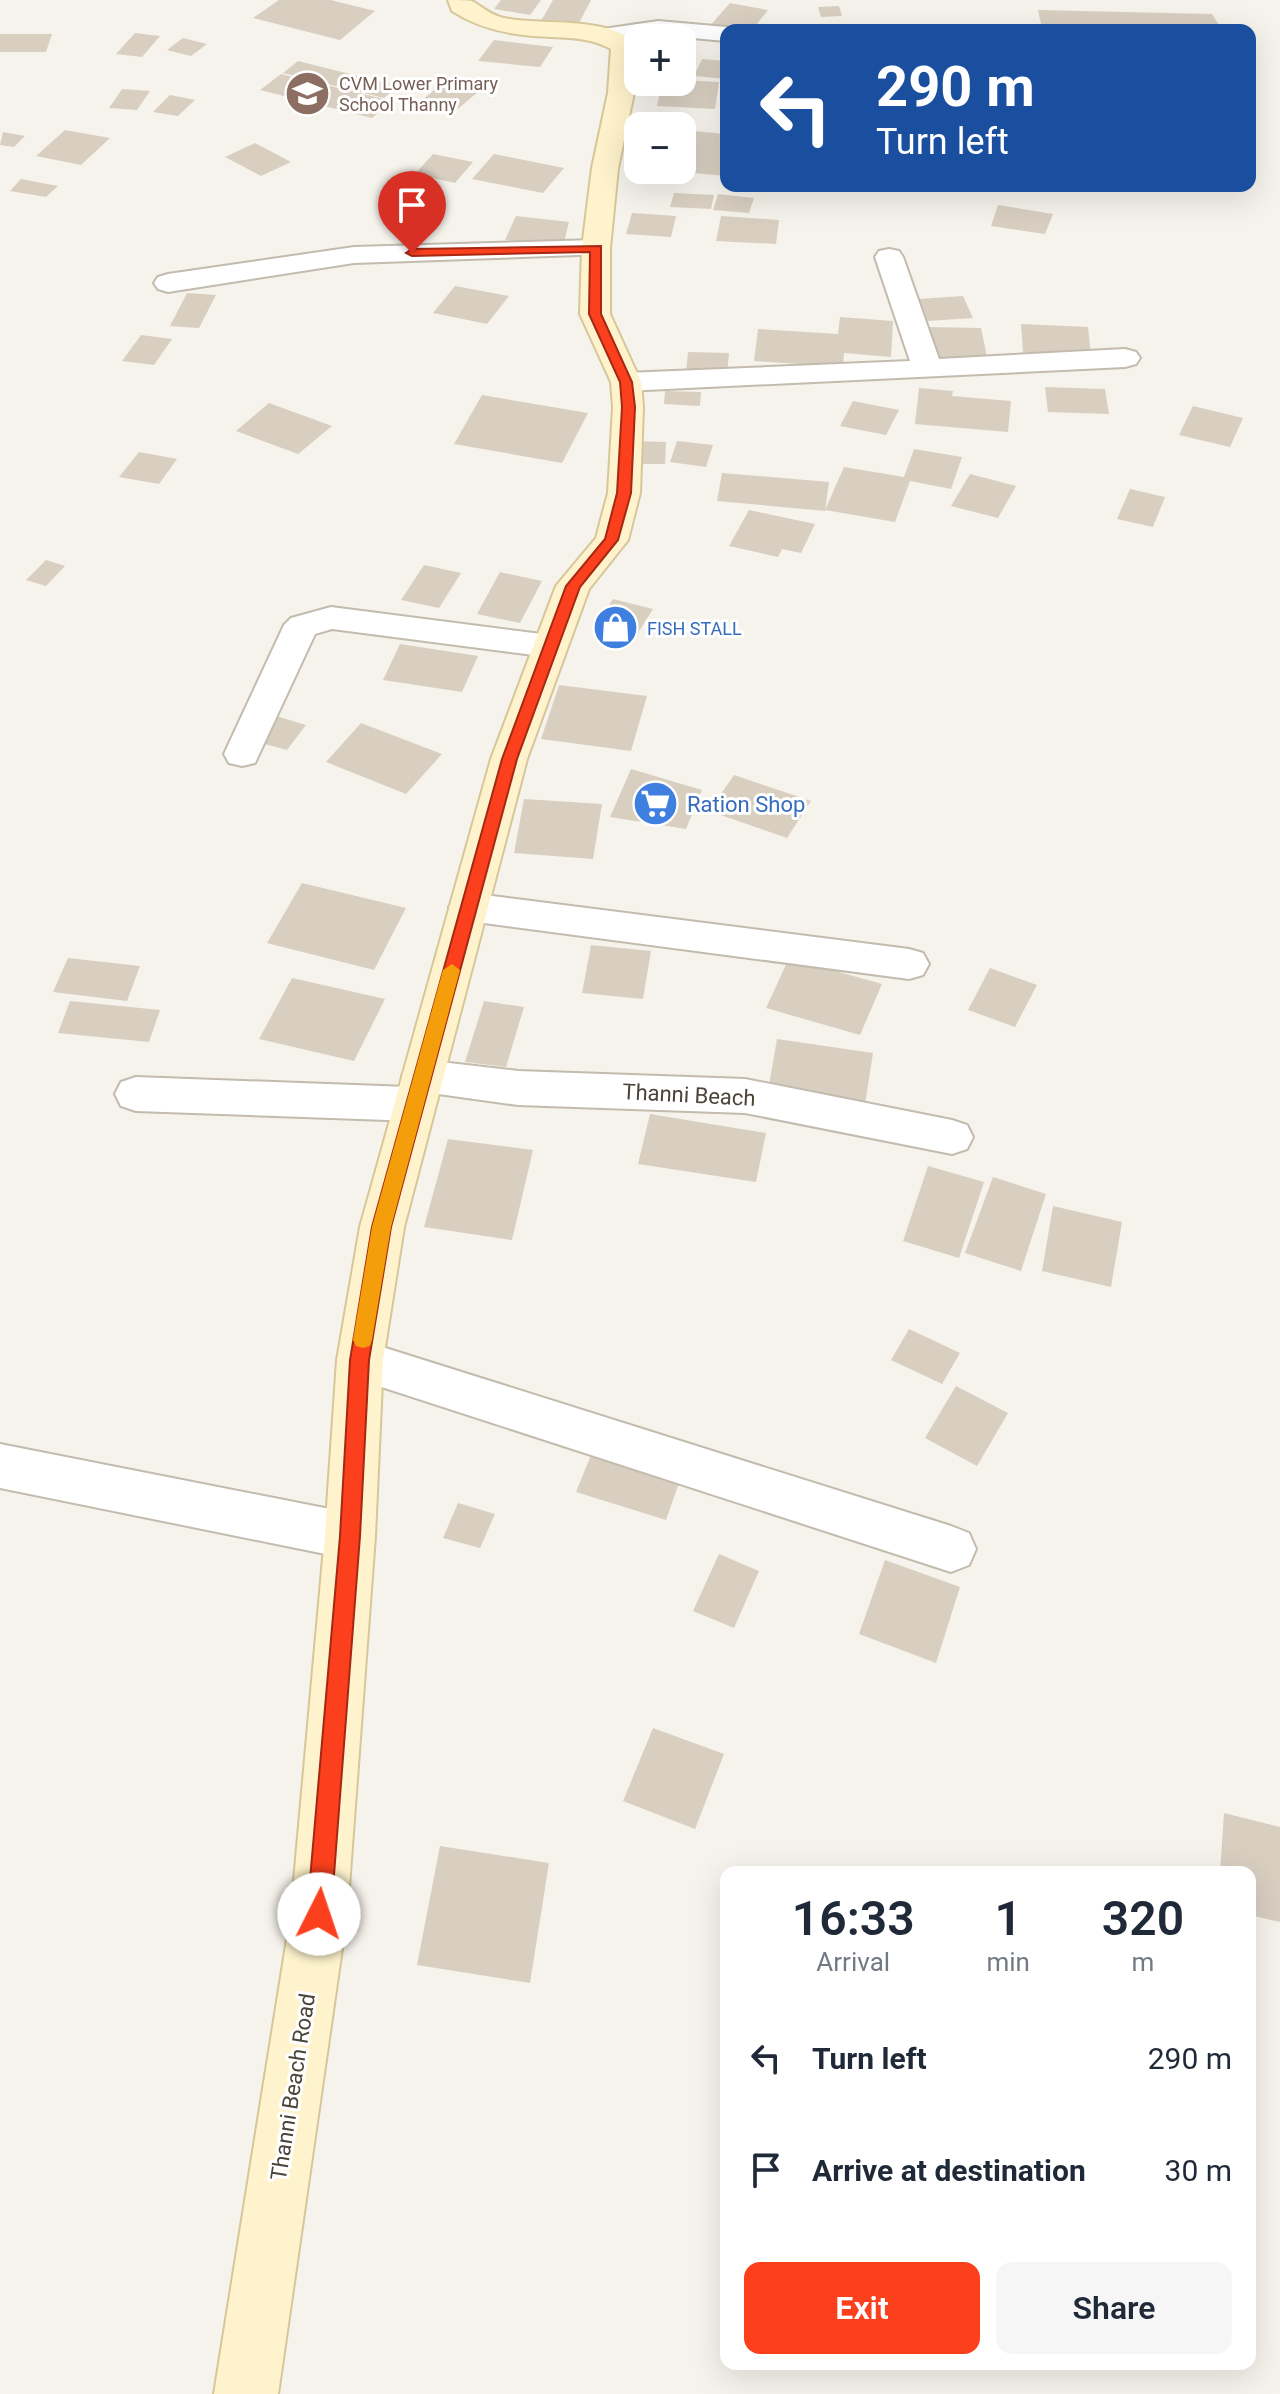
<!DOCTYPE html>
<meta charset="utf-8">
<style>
:root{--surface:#fff;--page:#f6f6f7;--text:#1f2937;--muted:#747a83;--accent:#fc3f1d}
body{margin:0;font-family:Roboto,sans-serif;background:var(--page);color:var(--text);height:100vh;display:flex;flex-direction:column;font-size:30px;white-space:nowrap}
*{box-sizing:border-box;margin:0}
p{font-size:26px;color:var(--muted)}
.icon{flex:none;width:44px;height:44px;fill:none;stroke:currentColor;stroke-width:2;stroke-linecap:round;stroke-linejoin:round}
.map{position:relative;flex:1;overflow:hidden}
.side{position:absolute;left:720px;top:1866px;width:536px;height:504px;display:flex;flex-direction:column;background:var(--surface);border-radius:16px;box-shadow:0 8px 32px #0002}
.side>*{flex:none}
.top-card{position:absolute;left:720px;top:24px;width:536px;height:168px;border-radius:16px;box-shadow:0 8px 32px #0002;background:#1a4fa0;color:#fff;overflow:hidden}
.buttons{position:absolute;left:624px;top:24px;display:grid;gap:16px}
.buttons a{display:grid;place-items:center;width:72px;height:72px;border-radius:16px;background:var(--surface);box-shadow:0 8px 32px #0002;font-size:40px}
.pin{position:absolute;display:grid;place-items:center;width:68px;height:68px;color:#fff;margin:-82px -34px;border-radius:50% 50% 50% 0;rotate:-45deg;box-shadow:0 0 8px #0007}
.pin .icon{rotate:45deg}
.me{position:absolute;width:88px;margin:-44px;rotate:4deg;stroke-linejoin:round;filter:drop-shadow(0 0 6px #0008)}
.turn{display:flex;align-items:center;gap:28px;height:168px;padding:0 24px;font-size:36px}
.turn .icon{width:104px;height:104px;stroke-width:2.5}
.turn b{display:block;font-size:56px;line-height:68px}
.eta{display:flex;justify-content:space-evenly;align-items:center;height:136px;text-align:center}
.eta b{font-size:48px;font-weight:600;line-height:56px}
.primary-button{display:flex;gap:16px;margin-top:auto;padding:16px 24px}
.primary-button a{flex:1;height:92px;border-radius:16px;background:var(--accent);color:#fff;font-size:32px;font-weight:600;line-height:92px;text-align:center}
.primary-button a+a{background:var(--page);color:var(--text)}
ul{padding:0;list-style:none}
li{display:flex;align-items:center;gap:24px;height:112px;padding:0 24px}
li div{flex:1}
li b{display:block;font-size:30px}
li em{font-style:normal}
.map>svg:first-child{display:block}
.building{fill:#d8cfc1}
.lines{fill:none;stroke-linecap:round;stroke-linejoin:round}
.minor-casing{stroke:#c2bbae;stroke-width:4}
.secondary-casing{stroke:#d6c79b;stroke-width:4}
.minor{fill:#fff;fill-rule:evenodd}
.secondary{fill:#fff3cd;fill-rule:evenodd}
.route{fill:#fc3f1d;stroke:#a42913;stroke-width:2}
.slow{fill:#f59e0b}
.labels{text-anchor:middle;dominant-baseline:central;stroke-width:6;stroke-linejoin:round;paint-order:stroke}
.far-education-label{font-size:18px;fill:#785e54;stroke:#fff;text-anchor:start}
.far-shop-label{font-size:18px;fill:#366cbe;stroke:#fff;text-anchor:start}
.shop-label{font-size:22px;fill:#366cbe;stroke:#fff;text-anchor:start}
.street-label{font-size:22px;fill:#4b4439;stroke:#fff}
</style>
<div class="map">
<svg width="1280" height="2394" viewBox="0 0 1280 2394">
<rect width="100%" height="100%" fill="#f6f3ec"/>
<path class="building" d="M279,0H331L375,11L340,40L253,18Z
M501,0H541L530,15L494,9Z
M553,0H591L578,25L541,21Z
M730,3L768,10L752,30L726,31L708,28Z
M839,6L842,16L821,17L818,7Z
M1038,10L1212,14L1222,30L1042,29Z
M135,33L160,36L142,57L116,54Z
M0,34H52L46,52H0Z
M183,38L207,44L191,56L167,50Z
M494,40L553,47L540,67L478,61Z
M702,59L726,61V79L694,76Z
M298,61L398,86L384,98L283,73Z
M281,74L392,101L372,118L260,90Z
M682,80L719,82L715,109L657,106L662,82Z
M444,82L479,91L452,114L416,105Z
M122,89L150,91L137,110L109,108Z
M170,95L195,100L178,116L153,112Z
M65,130L110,138L81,165L36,156Z
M682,130L726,134V176L682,172Z
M3,132L25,136L14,147L0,145Z
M255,143L291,162L261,176L225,157Z
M433,154L473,162L455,183L415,174Z
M494,154L564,168L543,193L472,179Z
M21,179L58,186L46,197L10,191Z
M674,193L714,195L711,209L670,207Z
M718,194L754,198L749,213L713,210Z
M998,205L1053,214L1045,234L991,226Z
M632,213L676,216L671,237L626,234Z
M516,216L569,222L563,246L505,240Z
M721,216L779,220L776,244L716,241Z
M455,286L509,296L487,324L433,313Z
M187,293L216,295L199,328L170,326Z
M963,296L973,318L928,321L919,299Z
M840,317L893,321L891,357L844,353L843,367L754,361L758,329L838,334Z
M1021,324L1088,327L1091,355L1023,352Z
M928,327L981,328L987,357H933Z
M141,335L172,339L154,365L122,361Z
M688,352L729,353L727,374L686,372Z
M1045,387L1105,389L1109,414L1048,412Z
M919,388L953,391L952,396L1011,401L1008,432L915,424Z
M665,391L701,392L700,406L664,404Z
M482,395L564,409L588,413L562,463L454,444Z
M853,401L899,410L886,435L840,426Z
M269,403L332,426L298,454L236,431Z
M1193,406L1243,418L1230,447L1179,435Z
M635,441L666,442L665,464H634Z
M677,441L713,445L706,467L670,462Z
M914,449L962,457L951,489L910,481L895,522L825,510L844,467L904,477Z
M139,452L177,459L159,484L119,477Z
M722,473L829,482L825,511L717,501Z
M970,474L1016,486L998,518L951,506Z
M1130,489L1165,497L1153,527L1117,519Z
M749,510L815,524L801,553L782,549L778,557L729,546Z
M46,560L65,566L46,586L26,580Z
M424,565L461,573L439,608L401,600Z
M500,572L542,581L520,623L477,614Z
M613,599L653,609L636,636L595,626Z
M400,644L478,656L462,692L383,680Z
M559,685L647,696L631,751L541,739Z
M273,715L306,725L287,750L253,741Z
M361,723L442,754L406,794L326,762Z
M631,769L702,790L686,829L610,817Z
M734,775L811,801L787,838L709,811Z
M524,799L602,804L593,859L514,853Z
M302,883L406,908L374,970L267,943Z
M591,945L651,951L643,999L582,993Z
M68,958L140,966L127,1001L53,992Z
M789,958L882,984L860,1035L766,1008Z
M990,968L1037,985L1015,1027L968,1010Z
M292,978L385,999L354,1061L259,1039Z
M70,1001L160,1010L149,1042L58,1033Z
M484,1001L524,1007L506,1067L465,1062Z
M777,1039L873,1053L863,1117L766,1102Z
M650,1114L766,1133L756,1182L638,1164Z
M448,1139L533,1150L512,1240L424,1227Z
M928,1166L984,1182L959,1258L903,1241Z
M993,1177L1046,1194L1021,1271L965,1253Z
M1053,1206L1122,1222L1111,1287L1042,1271Z
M909,1329L960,1353L942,1384L891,1360Z
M956,1386L1008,1413L977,1466L925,1438Z
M600,1433L687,1460L666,1520L576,1492Z
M458,1503L495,1514L480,1548L443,1538Z
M719,1554L759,1571L734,1628L693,1611Z
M885,1560L960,1587L936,1663L859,1634Z
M653,1728L724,1754L695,1829L623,1801Z
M1224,1813L1280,1827V1922L1250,1915V1872H1220Z
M440,1846L549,1863L530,1983L417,1965Z"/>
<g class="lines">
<defs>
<path id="minor" d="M658,21L726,27L735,30H726V41L658,35L603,43L594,41L591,36L594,31L603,29Z
M596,240L606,242L610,248L606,254L354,263L168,292L158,289L154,283L158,277L168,274L354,247Z
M889,249L899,251L903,257L939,359L1125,349L1136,352L1140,358L1136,364L1125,367L626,391L615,388L611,382L615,376L626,373L910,361L875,257L879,251Z
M331,607L549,635L561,638L566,646L561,654L549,657L332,629L315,634L255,763L242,766L229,763L224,754L284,625L291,618Z
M469,893L909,949L923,953L929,964L923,975L909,979L469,921L455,917L449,907L455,897Z
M423,1060L518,1071L745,1079L952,1120L967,1125L973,1137L967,1149L952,1154L745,1113L518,1105L431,1093L436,1104L430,1116L415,1121L136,1111L121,1106L115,1094L121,1082L136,1077L408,1087L402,1076L408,1064Z
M360,1340L951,1526L969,1533L976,1549L969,1565L951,1572L360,1380L343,1374L337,1360L343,1346Z
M0,1444L350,1513L368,1520L375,1536L368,1552L350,1559L0,1488Z"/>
<path id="secondary" d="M448,0C455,0 467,0 472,1C482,7 491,15 504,18C538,26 615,15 636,46L634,93L618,168L610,248V314L641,382L643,407L640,493L628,540L589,589L527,759L404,1227L383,1360L375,1536L347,1914L278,2394H214L291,1914L325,1536L337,1360L360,1227L491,759L556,586L596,538L608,493L613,407L611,382L580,314L582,248L592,168L608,93L611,49C585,34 553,39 524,35C497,32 474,25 452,11Z"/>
</defs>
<use href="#minor" class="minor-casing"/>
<use href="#secondary" class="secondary-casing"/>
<use href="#minor" class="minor"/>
<use href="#secondary" class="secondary"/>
</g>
<path class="route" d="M601,246V314L632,382L635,407L631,493L618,540L580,587L517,759L391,1227L369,1360L360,1536L331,1914L327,1922L319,1925L311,1922L307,1914L340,1536L350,1360L372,1227L502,759L566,586L605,539L617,493L622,407L620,382L589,314L590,252L412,256L406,253L412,249Z"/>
<path class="slow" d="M452,964L460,970L391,1227L372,1340L370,1346L363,1348L356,1346L353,1340L372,1227L443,970Z"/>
<defs>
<symbol id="school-disc" viewBox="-11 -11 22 22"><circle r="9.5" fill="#8d6e63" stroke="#fff"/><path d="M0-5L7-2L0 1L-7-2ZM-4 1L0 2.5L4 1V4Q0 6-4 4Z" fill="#fff"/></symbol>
<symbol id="shop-disc" viewBox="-11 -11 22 22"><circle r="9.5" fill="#3f7fe0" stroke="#fff"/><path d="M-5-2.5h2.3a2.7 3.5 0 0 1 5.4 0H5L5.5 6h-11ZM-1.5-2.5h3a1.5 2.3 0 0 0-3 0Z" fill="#fff"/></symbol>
<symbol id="supermarket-disc" viewBox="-11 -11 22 22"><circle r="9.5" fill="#3f7fe0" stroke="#fff"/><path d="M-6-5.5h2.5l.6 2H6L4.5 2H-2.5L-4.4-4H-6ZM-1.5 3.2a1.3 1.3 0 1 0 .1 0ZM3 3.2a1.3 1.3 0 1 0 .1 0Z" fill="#fff"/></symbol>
</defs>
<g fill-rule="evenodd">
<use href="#school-disc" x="282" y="68" width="51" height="51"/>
<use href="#shop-disc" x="590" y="602" width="51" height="51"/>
<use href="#supermarket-disc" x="630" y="778" width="51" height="51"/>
</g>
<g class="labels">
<g class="far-education-label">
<text x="339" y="83">CVM Lower Primary<tspan x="339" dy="21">School Thanny</tspan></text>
</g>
<g class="far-shop-label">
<text x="647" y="628">FISH STALL</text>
</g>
<g class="shop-label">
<text x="687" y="804">Ration Shop</text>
</g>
<g class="street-label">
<text transform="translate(689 1095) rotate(3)">Thanni Beach</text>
<text transform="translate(293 2087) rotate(-81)">Thanni Beach Road</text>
</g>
</g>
</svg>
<div class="buttons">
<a>+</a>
<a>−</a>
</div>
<div class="pin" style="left:412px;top:253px;background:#d93025"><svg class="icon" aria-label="arrive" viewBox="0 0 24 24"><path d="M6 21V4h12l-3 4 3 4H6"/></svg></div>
<svg class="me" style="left:319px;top:1914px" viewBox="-20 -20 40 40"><circle r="19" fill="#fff"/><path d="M0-13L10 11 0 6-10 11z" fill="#fc3f1d"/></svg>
<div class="top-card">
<div class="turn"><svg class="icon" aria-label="left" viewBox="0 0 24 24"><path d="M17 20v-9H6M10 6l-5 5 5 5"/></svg><div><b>290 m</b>Turn left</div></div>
</div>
<section class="side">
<div class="eta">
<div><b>16:33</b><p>Arrival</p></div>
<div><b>1</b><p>min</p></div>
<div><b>320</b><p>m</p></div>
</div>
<ul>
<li><svg class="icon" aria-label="left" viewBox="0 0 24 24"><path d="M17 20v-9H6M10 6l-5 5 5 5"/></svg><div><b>Turn left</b></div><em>290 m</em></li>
<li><svg class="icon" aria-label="arrive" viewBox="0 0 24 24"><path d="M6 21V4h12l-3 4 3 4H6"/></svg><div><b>Arrive at destination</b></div><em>30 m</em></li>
</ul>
<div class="primary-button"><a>Exit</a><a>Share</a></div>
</section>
</div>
